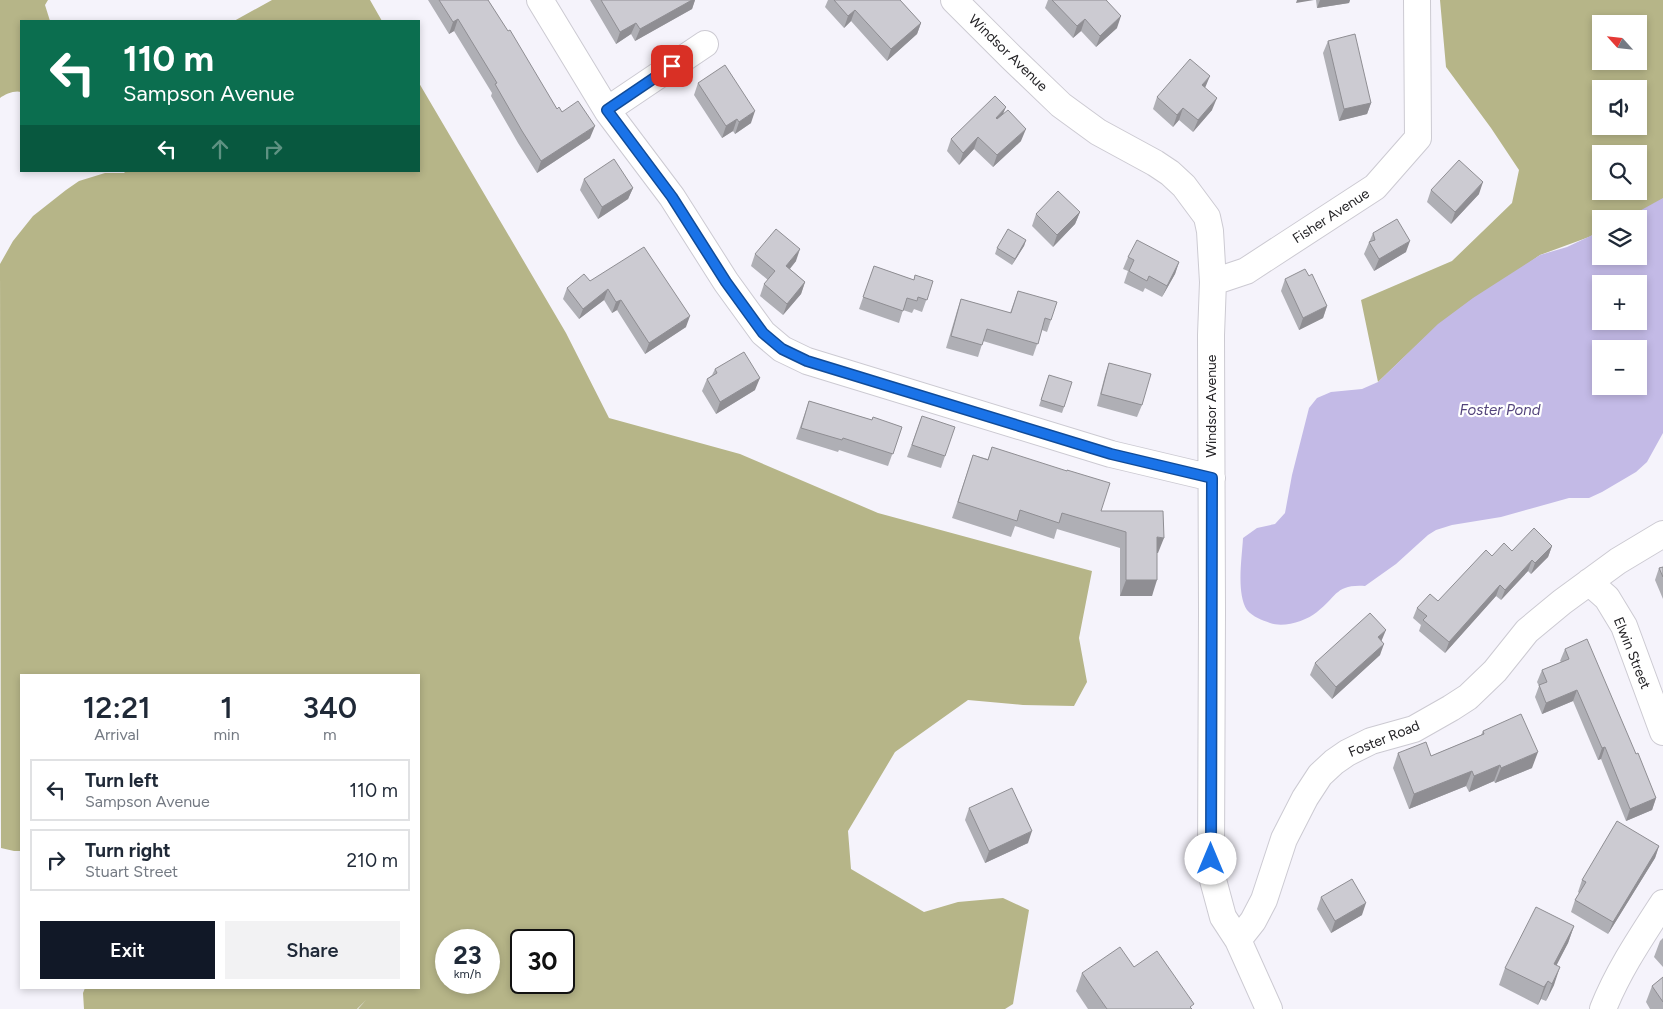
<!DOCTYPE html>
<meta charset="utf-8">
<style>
:root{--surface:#fff;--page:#f2f2f3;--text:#1f2937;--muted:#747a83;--line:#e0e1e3;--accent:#111827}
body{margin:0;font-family:Figtree,sans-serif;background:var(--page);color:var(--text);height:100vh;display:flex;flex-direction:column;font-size:19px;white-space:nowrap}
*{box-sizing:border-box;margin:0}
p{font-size:16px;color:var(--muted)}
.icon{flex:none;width:28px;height:28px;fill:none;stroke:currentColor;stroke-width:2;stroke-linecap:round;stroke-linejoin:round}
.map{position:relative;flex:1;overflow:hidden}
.sheet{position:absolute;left:20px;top:674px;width:400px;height:315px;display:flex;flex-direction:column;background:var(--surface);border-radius:0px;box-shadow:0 2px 8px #0003}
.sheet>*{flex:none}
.guide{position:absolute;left:20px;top:20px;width:400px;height:152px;border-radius:0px;box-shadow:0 2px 8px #0003;background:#0b6e4f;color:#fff;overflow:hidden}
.needle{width:32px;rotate:297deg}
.fabs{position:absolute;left:1592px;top:15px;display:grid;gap:10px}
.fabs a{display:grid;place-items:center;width:55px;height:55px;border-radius:0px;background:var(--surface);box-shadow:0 2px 8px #0003;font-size:25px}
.speed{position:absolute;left:435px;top:929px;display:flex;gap:10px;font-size:25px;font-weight:700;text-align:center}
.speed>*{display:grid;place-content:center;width:65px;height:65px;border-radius:50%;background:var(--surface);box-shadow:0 2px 8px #0003;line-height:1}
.speed small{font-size:12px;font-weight:400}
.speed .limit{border:2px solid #111;border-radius:8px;background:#fff;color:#111}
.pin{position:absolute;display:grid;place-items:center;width:42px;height:42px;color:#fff;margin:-21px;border-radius:10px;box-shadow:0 2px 8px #0006}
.me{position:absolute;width:55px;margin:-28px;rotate:0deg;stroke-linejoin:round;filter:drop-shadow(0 0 4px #0008)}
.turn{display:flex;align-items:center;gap:18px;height:105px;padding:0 20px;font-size:22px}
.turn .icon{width:65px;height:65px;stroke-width:2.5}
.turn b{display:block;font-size:35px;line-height:42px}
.lanes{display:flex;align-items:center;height:48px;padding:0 20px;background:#0003;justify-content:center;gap:25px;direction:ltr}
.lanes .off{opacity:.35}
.eta{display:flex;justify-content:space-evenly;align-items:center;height:85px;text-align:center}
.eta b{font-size:30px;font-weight:600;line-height:35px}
.cta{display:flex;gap:10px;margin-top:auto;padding:10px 20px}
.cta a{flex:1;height:58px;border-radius:0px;background:var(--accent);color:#fff;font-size:20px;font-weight:600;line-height:58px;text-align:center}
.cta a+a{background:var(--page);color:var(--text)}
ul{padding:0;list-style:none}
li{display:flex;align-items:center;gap:15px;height:62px;margin:0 10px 8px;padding:0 10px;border:2px solid var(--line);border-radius:0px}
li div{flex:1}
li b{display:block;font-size:19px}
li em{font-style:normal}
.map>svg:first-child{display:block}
.forest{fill:#b6b588;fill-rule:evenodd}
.water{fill:#c3bae6;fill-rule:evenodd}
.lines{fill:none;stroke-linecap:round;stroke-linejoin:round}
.minor-casing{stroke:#cccad2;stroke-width:28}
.minor{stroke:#fff;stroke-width:26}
.wall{fill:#afafb5}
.shaded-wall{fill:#8f8e93}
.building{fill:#cccbd2;stroke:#8f8e93}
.route-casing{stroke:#114b97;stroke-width:12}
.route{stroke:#1a73e8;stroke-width:9}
.labels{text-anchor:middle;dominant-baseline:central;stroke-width:4.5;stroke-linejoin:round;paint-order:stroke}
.street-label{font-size:14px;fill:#232225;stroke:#fff}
.water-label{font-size:15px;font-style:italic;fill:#53447c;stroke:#fff}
</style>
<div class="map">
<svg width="1663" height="1009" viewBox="0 0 1663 1009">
<rect width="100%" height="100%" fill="#f5f3fb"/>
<path class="forest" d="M0,0H48L45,5L50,21H21V92C15,90 5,94 0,98Z
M272,0H370L382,21H234Z
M1440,0H1663V200L1626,219H1601V231L1589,237L1540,255L1420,342L1378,382L1361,300L1452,261L1512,203L1519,170L1491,128L1446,67ZM1601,24H1639V61H1601ZM1601,89H1639V126H1601ZM1601,154H1639V191H1601Z
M419,83L566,333L609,418L740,454L878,513L1092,571L1079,638L1087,682L1074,706L1023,705L968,700L895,752L848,831L851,869L924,912L958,902L1003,898L1029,910L1013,1004L1005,1009H358L366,1000L357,1009H84L83,993L85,988H419V675H21V851H14L1,848L0,264L13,241L33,216L66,190L79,181L105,173H124L126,171H419ZM446,940H489V982H446ZM521,940H564V982H521Z"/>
<path class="water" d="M1663,198V433L1647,462L1636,472L1602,492L1589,498H1569L1501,517L1452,525L1436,530L1428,535L1396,564L1365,586C1335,584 1337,597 1317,612C1306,621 1284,628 1270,623C1262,620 1253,617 1247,610C1236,593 1242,558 1243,538L1257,528L1275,524L1285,513L1292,475L1309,408L1317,398L1331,392L1362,389L1378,382L1438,324L1473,298L1540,255L1567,247L1601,231V256H1639V219H1625ZM1601,284H1639V321H1601ZM1601,349H1639V386H1601Z"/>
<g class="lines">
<defs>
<path id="minor" d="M540,0L608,112L672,197L726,282L763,333L782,349L807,361L1111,454L1212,478
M954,0L1012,58L1061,105L1098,132L1155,163L1170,173L1184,186L1207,217L1210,231L1213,282L1211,335L1212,612L1211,859L1213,880L1223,917L1238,940L1269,1009
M607,110L705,44
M1213,282L1246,271L1375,187L1418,138L1417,0
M1589,582L1607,598L1624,626L1663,732
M1238,940L1253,921L1264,900L1284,839L1305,798L1320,775L1334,762L1347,753L1371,741L1414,729L1451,708L1468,697L1495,671L1527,631L1562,602L1618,561L1663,534
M1603,1009C1618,971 1641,937 1663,903"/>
</defs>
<use href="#minor" class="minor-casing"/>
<use href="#minor" class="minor"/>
</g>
<path class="wall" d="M428,0H488L557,109L562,112L590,138L537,173L518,143L491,96L492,93L454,31L449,34Z
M590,0H695L692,9L635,41L631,34L616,44Z
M828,0H900L921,23L917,34L887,61L851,21L844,28L825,7Z
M1048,0H1107L1117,28L1096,47L1081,31L1073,38L1045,8Z
M1316,0H1350L1349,3L1317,8Z
M1328,41L1371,103L1367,114L1339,121L1323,53Z
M698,83L751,123L735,134L733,131L722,138L694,95Z
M1205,88L1212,110L1193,132L1179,120L1173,127L1153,109L1157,97Z
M1003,114L1021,141L993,167L974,149L959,165L947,151L951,139Z
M584,179L633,188L628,199L598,219L580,190Z
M1431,190L1479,194L1451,224L1427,202Z
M1080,212L1075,224L1053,247L1032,226L1036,214Z
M1373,233L1406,252L1374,271L1364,254Z
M1026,240L1024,246L1012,265L995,254L997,248Z
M755,254L796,261L790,269L805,282L801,294L783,315L760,296L764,284L768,280L751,266Z
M1128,257L1179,262L1175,274L1162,297L1145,288L1143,292L1124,283L1128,271L1123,269Z
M874,266L914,280L933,281L922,312L914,309L912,313L903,310L899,323L859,309Z
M1309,276L1327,306L1323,318L1299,330L1281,291L1285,279Z
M590,281L686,327L645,354L617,310L612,313L604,300L579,319L563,299L567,288Z
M1018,291L1051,320L1047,332L1042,330L1033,356L983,341L978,357L946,348L957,311L961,299L1010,313Z
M1109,363L1142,405L1137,417L1097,406L1105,375Z
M715,369L755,390L716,414L702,391L707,379L712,375Z
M1049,375L1064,407L1062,413L1039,406Z
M809,401L872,420L902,427L888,466L839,450L838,452L796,439Z
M922,416L945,456L941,468L907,457Z
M992,447L1101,511L1158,553H1157L1152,596H1120V548L1057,529L1054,539L1015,526L1011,537L952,518L973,455L988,459Z
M1552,546L1548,557L1531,574L1528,571L1501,600L1496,596L1445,653L1419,631L1421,625L1413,618L1417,608L1438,601L1492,556L1512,551Z
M1663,567V599L1655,580L1659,568Z
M1382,641L1380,655L1332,699L1310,675L1315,663Z
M1565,649L1636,754L1656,798L1652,810L1626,821L1601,759L1598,760L1573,701L1542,714L1535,697L1539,686L1537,682L1542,670L1561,662L1560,661Z
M1483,731L1532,768L1495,783L1494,781L1469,792L1466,786L1409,809L1393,768L1398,753L1431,756L1481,735Z
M969,808L1028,843L985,863L965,820Z
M1659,846L1655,858L1608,934L1571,912L1575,900L1579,893L1578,892L1582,880Z
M1321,897L1362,915L1331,933L1317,909Z
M1574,926L1568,943L1556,965L1554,985L1546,1001L1541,999L1538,1005L1499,985L1505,968Z
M1663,938V967L1654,957L1660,941Z
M1134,967L1192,1009H1088L1076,991L1082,973Z
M1663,977V1009H1650L1646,1002L1652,986Z"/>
<path class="shaded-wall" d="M692,0H695L692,9L635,41L640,29Z
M1297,0H1314L1296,3Z
M1320,0H1350L1349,3L1317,8Z
M855,10L851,21L844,28L848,16Z
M1121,16L1117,28L1096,47L1100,36Z
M458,19L454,31L449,34L453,22Z
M1085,19L1081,31L1073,38L1077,26Z
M636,23L631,34L616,44L620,32Z
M921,23L917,34L887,61L891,49Z
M1210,76L1205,88L1202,85Z
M1217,98L1212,110L1193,132L1198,120Z
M1371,103L1367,114L1339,121L1344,109Z
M1006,107L1001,119L992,130L996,118Z
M1183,108L1179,120L1173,127L1177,115Z
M755,111L751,123L735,134L739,122Z
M737,119L733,131L722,138L726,126Z
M595,126L590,138L537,173L541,161Z
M1026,129L1021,141L993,167L997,155Z
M978,137L974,149L959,165L963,153Z
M1483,182L1479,194L1451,224L1455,212Z
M633,188L628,199L598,219L602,207Z
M1080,212L1075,224L1053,247L1057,235Z
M1026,240L1024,246L1012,265L1015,259Z
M1410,241L1406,252L1374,271L1379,259Z
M800,249L796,261L782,278L786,266Z
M1179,262L1175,274L1162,297L1167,286Z
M805,282L801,294L783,315L787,304Z
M608,289L604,300L579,319L583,309Z
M621,300L617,310L612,313L616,302Z
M1327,306L1323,318L1299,330L1303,318Z
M690,316L686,327L645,354L649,343Z
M760,378L755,390L716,414L720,402Z
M1157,537L1164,538L1158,553H1151Z
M1552,546L1548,557L1531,574L1535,563Z
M1532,560L1528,571L1501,600L1505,590Z
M1126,580H1157L1152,596H1120Z
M1500,585L1496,596L1445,653L1449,642Z
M1386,630L1381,642L1378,637Z
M1384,644L1380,655L1332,699L1336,687Z
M1577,690L1573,701L1542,714L1546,703Z
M1605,747L1601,759L1598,760L1602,748Z
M1538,752L1532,768L1495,783L1501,768Z
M1500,765L1494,781L1469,792L1474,776Z
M1472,771L1466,786L1409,809L1414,794Z
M1656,798L1652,810L1626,821L1630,809Z
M1032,831L1028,843L985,863L989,851Z
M1659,846L1655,858L1608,934L1613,922Z
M1366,903L1362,915L1331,933L1335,921Z
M1574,926L1568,943L1548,982L1554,964Z
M1560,967L1554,985L1546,1001L1552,984Z
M1548,981L1541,999L1538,1005L1544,987Z"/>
<path class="building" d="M439,0H488L508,31L510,30L557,109L559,107L562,112L578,101L595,126L541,161L522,131L495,84L497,83L458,19L453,22Z
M601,0H692L640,29L636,23L620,32Z
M834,0H900L921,23L891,49L855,10L848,16Z
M1052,0H1106L1121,16L1100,36L1085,19L1077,26Z
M1355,34L1371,103L1344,109L1328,41Z
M1190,59L1210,76L1202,85L1217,98L1198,120L1183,108L1177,115L1157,97Z
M725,65L755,111L739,122L737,119L726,126L698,83Z
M995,96L1006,107L996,118L997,119L1008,110L1026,129L997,155L978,137L963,153L951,139Z
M614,159L633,188L602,207L584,179Z
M1459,160L1483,182L1455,212L1431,190Z
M1058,191L1080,212L1057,235L1036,214Z
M1397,219L1410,241L1379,259L1369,242L1375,240L1373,233Z
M776,229L800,249L786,266L805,282L787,304L764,284L775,271L755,254Z
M1008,229L1026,240L1015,259L997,248Z
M1137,240L1179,262L1167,286L1149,276L1147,281L1129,271L1134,260L1128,257Z
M644,247L690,316L649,343L621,300L616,302L608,289L583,309L567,288L584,274L590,281Z
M874,266L914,280L915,275L933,281L927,300L918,297L917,301L907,298L903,311L863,297Z
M1305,269L1309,276L1312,274L1327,306L1303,318L1285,279Z
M1018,291L1057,302L1051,320L1045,318L1038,344L987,329L982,345L951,336L961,299L1011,313Z
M744,352L760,378L720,402L707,379L717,373L715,369Z
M1109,363L1151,374L1142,405L1101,394Z
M1049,375L1072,382L1064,407L1041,400Z
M809,401L872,420L873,417L902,427L893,454L843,438L842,440L801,428Z
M922,416L955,427L945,456L912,445Z
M992,447L1067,471V470L1110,483L1101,511H1163L1164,538L1157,537V580H1126V532L1062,513L1059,523L1020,510L1017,521L958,502L973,455L988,460Z
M1534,528L1552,546L1535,563L1532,560L1505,590L1500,585L1449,642L1423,620L1427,616L1417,608L1430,594L1438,601L1486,550L1492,556L1504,543L1512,551Z
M1663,567V577L1659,568Z
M1370,613L1386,630L1378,637L1384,644L1336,687L1315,663Z
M1587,639L1636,754L1638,753L1656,798L1630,809L1605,747L1602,748L1577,690L1546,703L1539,685L1547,682L1542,670L1569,659L1565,649Z
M1521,714L1538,752L1501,768L1500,765L1474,776L1472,771L1414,794L1398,753L1426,742L1431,756L1484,734L1483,731Z
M1012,788L1032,831L989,851L969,808Z
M1617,821L1659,846L1613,922L1575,900L1586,882L1582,880Z
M1352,879L1366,903L1335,921L1321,897Z
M1536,907L1574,926L1554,964L1560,967L1552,984L1548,981L1544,987L1505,968Z
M1120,947L1134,967L1157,951L1194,1004L1190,1007L1192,1009H1107L1082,973Z
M1663,977V1002L1652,986Z"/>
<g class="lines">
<defs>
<path id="route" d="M672,66L607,110L672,197L726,282L763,333L782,349L807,361L1111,454L1212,478L1211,859"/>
</defs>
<use href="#route" class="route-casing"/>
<use href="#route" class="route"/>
</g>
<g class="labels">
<g class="street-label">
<text transform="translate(1008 53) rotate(44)">Windsor Avenue</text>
<text transform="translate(1331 216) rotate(-33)">Fisher Avenue</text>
<text transform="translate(1211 406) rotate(-90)">Windsor Avenue</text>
<text transform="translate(1632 653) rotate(68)">Elwin Street</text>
<text transform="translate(1384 739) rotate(-22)">Foster Road</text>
</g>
<g class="water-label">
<text x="1500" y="410">Foster Pond</text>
</g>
</g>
</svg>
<div class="fabs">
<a><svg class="needle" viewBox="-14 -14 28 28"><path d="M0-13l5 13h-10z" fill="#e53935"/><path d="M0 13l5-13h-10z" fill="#747a83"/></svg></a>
<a><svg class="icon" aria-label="sound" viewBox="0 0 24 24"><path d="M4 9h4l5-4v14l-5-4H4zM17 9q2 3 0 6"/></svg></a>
<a><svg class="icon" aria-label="search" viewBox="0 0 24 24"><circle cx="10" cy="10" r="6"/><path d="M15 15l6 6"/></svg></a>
<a><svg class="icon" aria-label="layers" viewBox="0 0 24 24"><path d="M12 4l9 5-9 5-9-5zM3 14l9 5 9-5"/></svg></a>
<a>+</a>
<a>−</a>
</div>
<div class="speed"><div>23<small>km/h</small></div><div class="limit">30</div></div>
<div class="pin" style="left:672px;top:66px;background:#d93025"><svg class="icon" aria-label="arrive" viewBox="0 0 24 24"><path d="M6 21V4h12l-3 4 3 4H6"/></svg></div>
<svg class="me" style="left:1211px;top:859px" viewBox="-20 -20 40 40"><circle r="19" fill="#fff"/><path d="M0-13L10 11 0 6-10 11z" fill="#1a73e8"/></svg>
<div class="guide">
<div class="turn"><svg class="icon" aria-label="left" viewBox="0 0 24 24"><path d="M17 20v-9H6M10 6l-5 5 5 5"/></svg><div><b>110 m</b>Sampson Avenue</div></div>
<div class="lanes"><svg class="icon" aria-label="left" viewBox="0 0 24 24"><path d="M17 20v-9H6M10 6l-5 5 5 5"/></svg><svg class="icon off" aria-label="ahead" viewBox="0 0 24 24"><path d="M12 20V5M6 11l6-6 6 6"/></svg><svg class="icon off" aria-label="right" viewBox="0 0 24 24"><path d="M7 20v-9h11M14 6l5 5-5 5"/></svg></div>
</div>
<section class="sheet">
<div class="eta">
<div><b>12:21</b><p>Arrival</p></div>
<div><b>1</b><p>min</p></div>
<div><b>340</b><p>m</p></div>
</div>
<ul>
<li><svg class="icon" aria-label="left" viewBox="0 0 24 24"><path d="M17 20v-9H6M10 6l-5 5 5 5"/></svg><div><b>Turn left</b><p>Sampson Avenue</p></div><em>110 m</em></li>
<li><svg class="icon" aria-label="right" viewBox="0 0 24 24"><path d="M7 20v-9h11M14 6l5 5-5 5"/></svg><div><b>Turn right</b><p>Stuart Street</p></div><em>210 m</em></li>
</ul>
<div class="cta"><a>Exit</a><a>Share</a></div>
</section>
</div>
